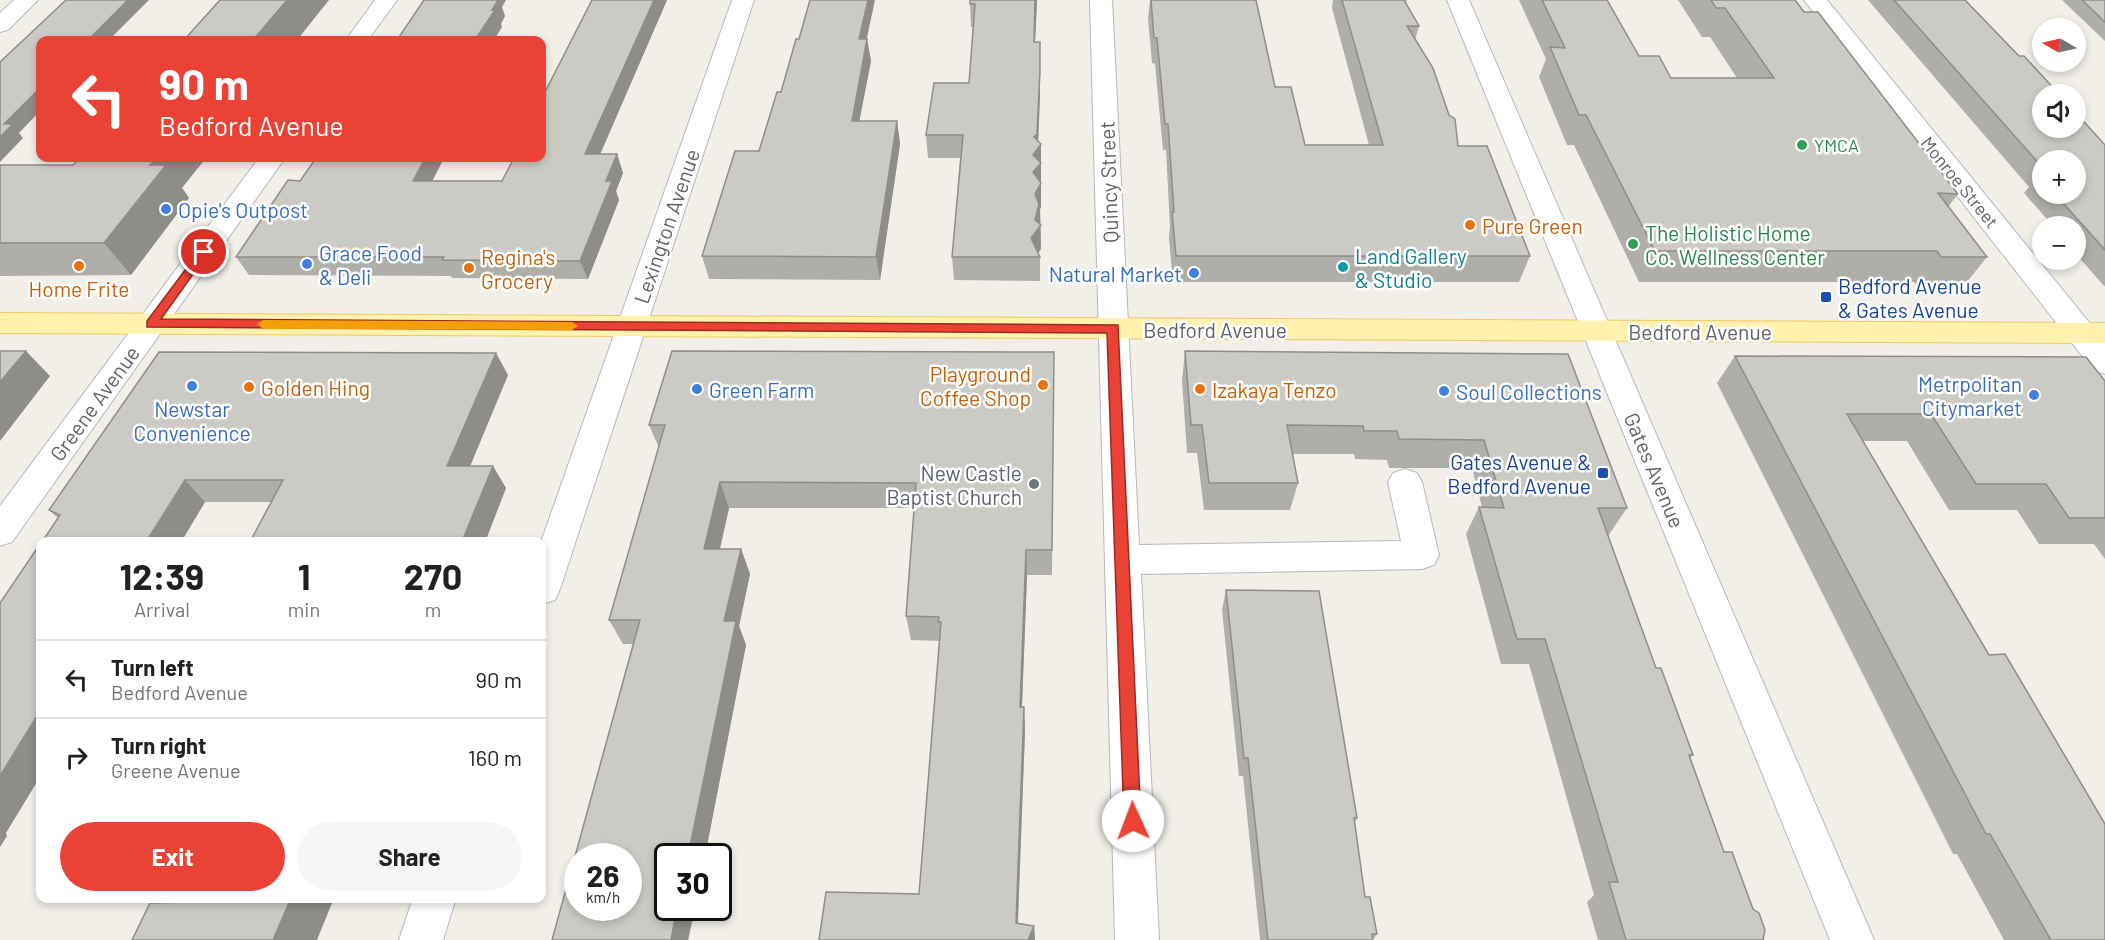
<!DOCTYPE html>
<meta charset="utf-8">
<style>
:root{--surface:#fff;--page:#f6f6f6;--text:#202124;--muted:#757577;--line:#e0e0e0;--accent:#ea4335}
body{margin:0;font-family:Barlow,sans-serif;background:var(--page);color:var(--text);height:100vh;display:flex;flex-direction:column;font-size:22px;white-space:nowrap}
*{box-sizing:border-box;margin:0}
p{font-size:20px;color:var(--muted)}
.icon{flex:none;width:33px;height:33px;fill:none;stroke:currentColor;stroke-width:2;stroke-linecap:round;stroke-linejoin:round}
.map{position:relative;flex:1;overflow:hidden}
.sheet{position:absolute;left:36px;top:537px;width:510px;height:366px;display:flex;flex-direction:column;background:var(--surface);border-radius:12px;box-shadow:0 3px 9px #0003}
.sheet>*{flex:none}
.hud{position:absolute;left:36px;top:36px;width:510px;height:126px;border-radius:12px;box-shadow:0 3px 9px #0003;background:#ea4335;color:#fff;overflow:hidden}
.needle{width:39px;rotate:279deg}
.tools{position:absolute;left:2032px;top:18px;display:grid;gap:12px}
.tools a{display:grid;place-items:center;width:54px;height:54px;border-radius:50%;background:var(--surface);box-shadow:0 3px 9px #0003;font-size:30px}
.speed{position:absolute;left:564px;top:843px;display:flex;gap:12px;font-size:30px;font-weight:700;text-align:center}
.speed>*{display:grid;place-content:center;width:78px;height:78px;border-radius:50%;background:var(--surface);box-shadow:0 3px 9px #0003;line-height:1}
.speed small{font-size:15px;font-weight:400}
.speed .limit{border:3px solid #111;border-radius:9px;background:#fff;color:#111}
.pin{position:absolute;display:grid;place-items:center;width:51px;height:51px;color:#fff;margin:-26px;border:3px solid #fff;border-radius:50%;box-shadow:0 2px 6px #0007}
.me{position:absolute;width:66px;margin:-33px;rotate:358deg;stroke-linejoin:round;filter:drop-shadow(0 0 4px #0008)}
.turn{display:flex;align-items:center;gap:21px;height:126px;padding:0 24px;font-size:27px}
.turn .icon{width:78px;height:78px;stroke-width:2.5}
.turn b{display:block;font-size:42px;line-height:51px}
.eta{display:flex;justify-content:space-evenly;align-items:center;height:102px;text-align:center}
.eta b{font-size:36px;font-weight:700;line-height:42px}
.button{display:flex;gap:12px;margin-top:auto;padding:12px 24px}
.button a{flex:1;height:69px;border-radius:36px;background:var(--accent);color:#fff;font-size:24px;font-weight:700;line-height:69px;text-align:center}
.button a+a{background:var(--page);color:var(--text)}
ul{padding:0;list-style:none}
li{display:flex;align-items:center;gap:18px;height:78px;padding:0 24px;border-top:2px solid var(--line)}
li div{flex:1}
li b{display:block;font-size:22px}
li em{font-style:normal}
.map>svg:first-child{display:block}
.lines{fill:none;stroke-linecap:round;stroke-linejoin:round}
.minor-casing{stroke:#b5b8bc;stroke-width:2}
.major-casing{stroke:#f2c960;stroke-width:2}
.minor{fill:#fff;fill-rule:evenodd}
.major{fill:#fff2af;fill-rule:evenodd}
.wall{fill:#afaea9;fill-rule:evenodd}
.shaded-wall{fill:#8f8d8a}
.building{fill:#cccac5;stroke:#8f8d8a;stroke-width:1.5;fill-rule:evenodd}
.route{fill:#ea4335;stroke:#982c22;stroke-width:1.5}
.slow{fill:#f59e0b}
.leisure-dot{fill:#2e9e5b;stroke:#fff;stroke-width:2}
.shop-dot{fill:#3f7fe0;stroke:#fff;stroke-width:2}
.food-dot{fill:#e8710a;stroke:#fff;stroke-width:2}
.culture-dot{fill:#0f9aa8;stroke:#fff;stroke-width:2}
.transit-dot{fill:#1a4fb4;stroke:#fff;stroke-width:2}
.worship-dot{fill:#6b7280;stroke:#fff;stroke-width:2}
.labels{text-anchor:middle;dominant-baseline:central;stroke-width:5;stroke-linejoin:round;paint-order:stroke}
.far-leisure-label{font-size:18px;fill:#27864d;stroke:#fff;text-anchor:start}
.far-street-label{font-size:18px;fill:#5f6368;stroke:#fff}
.street-label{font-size:21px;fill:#5f6368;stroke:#fff}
.shop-label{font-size:21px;fill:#366cbe;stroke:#fff;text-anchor:start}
.food-label{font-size:21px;fill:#c56008;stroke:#fff;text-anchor:start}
.leisure-label{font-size:21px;fill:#27864d;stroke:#fff;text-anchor:start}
.culture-label{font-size:21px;fill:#0d838f;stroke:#fff;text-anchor:start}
.transit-label{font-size:21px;fill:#164399;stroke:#fff;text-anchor:start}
.worship-label{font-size:21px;fill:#5b616d;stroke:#fff;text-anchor:end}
</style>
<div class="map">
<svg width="2105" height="940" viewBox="0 0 2105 940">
<rect width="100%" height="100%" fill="#f1efe8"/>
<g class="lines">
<defs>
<path id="minor" d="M14,0H38L8,30L0,32V13Z
M375,0H397L368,40H346Z
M732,0H754L560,589L555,600L542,604L541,542Z
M1090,0H1112L1139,545L1401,541L1388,482L1393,473L1405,469L1417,473L1422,482L1439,555L1434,565L1422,569L1141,574L1159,940H1115Z
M1447,0H1469L1874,940H1830Z
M1804,0H1827L2105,342V374L2094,371Z
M259,158H285L12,542L0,546V506Z
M413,898H456L443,940H399Z"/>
<path id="major" d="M0,313L2105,323V343L0,333Z"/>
</defs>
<use href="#minor" class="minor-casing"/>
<use href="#major" class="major-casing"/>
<use href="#minor" class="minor"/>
<use href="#major" class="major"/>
</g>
<path class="wall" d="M592,0H667L600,154H617L623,173L616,191L619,200L588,279L452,278L451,276L249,275L236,257L300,181L316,158H444L432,181H502L542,158V98Z
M1037,0L1035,42L1040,94L1038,141L1041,144V207L1040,209L1041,249L1038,253L1040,257V281L954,280L952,257L960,158H928L926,135L969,83L973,27H971L970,4Z
M1150,0H1256L1275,87L1305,145H1369L1332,8L1333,0H1407L1406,3L1419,26L1415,40L1458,146L1530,256L1519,282H1173L1169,238L1170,227L1166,150H1163L1155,64L1152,63L1148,19Z
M1519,0H1607L1639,56L1671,78H1737L1710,37H1702L1678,0H1795L1958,194L1948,207L1987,257L1962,288L1918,287L1914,282H1639L1574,145H1567L1539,77L1546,59Z
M1868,0H1965L2105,145V286H2104L2076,254V226H2053L2024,193L2029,187ZM2043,160L2076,194H2043Z
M2062,0H2105V41Z
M867,39L871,61L859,121H897L900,144L880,280L709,279L702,256L759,151Z
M0,165L182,188L189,198L131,275L0,276Z
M672,351L1054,352L1052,575H1027L1022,707H1024L1025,730L1018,923L1034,926L1035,940H819L826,892L919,894L940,641L911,640L906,616L914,508H729L720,549H741L750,574L739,626L746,645L705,856H668V908H695L688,940H552L633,644H623L609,620L659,448L649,425ZM578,856H628V908H578Z
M1185,351L1568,354L1627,508L1608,536L1656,668L1693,755L1690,758L1724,852L1763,940H1598L1587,902L1594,895L1529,664H1501L1466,534L1479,507H1482L1472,468H1389L1387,460L1355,459L1354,454H1293L1298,483L1290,510H1204L1197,453H1187L1182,380Z
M1735,356L2105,381V559L2094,544H2039L2017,510H1949L1907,441H1863L2105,940H2004L1957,854H1953L1717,383Z
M508,375L470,466L506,488L485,542H256L252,538L272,502H205L181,542H42L58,518L49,510Z
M1226,590L1357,818L1355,822L1365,897L1377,934L1373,940H1260L1243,776H1239L1222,610Z"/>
<path class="shaded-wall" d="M128,0H149L109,40H88Z
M287,0H329L297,40H253Z
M489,0H506L502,7L505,16L501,24L502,27L494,40H475Z
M654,0H667L592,173L585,154Z
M868,0H875L862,61L859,39Z
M1035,0H1037L1034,66V42Z
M867,39L871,61L855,144L852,121Z
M1040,42V94L1038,148L1041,144V207L1040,209L1041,249L1035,257L1031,238L1034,196V137Z
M40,88V111L19,133L23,138L0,162V137L4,124Z
M897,121L900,144L880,280L876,257Z
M617,154L623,173L616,191L619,200L588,279L580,261L606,181Z
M157,158H206L182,188L189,198L131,275L104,243L150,165Z
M425,158H444L423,199L413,181Z
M26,351L50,376L0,441V382Z
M496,353L508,375L461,488L447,466Z
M493,466L506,488L485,542H465L463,539Z
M185,480L205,502L181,542H146Z
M720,482L729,508L714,574L704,549Z
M741,549L750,574L739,626L746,645L705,856H688L724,621Z
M1026,550L1027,575L1021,729L1020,707Z
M1024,707L1025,730L1017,940L1016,923Z
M40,711V777L6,833L7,836L0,847V776Z
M291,898H334L317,940H273Z
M677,908H695L688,940H671Z
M1034,926L1035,940H1028Z"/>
<path class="building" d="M66,0H128L88,40H40V88L4,124H13L0,137V62Z
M220,0H287L253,40H184Z
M424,0H498L492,10H495L475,40H397Z
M592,0H654L585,154H617L606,181H612L580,261L442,260L444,257H236L288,180L300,181L316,158H425L413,181H502L514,158H542V106L543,102H542V98Z
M810,0H868L859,39H867L852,121H897L876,257L702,256L735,151H759L777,92H781L796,39H799Z
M970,0H1035L1034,42H1040V70L1037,134L1034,137L1041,144L1033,155L1041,163L1033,172L1041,183L1035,194L1039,204L1035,220L1041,225L1031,238L1040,257H952L963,135H926L934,83H969L975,4H970Z
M1151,0H1256L1275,87H1291L1305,145H1383L1342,0H1404L1419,26H1407L1433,68L1449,115L1455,119L1458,146H1487L1530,256H1176L1172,212H1174L1168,124H1165L1157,38H1154Z
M1542,0H1607L1639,56H1659L1671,78H1774L1725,8H1716L1711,0H1795L1804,12H1818L1958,194L1938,193L1987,257H1941L1937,251H1655L1586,115H1579L1550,47L1565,48Z
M1894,0H1965L2019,56H2024L2059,94H2043V128H2076V113L2105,145V250L2055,194H2076V160H2043V168Z
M2082,0H2105V22Z
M80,158H157L150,165H166L104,243H0V165H73Z
M0,351H26L0,382Z
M672,351L1054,352L1052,550H1026L1020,707H1024L1016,923L1034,926L1028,940H819L826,892L919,894L941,622H938L939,617L906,616L916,483L720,482L704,549H741L724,621H736L688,856H668V908H677L671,940H552L640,620H609L665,425H649ZM578,856H628V908H578Z
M1185,351L1568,354L1627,508H1598L1656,668H1661L1693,755H1689L1724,852H1732L1753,909L1759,913L1765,930L1763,940H1626L1609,882H1618L1545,639H1517L1479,507L1504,508L1484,440L1399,439L1397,431H1364L1363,426L1287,425L1298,483H1209L1202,425H1191Z
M159,352L496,353L447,466H493L463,539L252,538L283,480H185L146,542H42L60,515L49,510Z
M1735,356L2086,357L2105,381V518H2069L2046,484H1976L1931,414H1847L1989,655L2005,654L2105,824V940H2051L1990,834H1986Z
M40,544V711L0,776V603Z
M1226,590L1319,591L1357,818H1354L1365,897H1370L1377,934H1372V940H1268L1248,758H1244Z
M188,898H291L273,940H132L150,903L186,902Z"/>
<path class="route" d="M204,249L209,252L161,319L1118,325L1141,821L1139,827L1133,830L1127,827L1124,821L1107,333L147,327V321L200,250Z"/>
<path class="slow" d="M263,320L572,322L578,326L572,330L263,329L257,324Z"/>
<g class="leisure-dot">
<circle cx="1802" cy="145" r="6"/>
<circle cx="1633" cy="244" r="6"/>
</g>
<g class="shop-dot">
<circle cx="166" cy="209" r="6"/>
<circle cx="307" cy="264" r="6"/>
<circle cx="1194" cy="273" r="6"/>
<circle cx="192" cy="386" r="6"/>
<circle cx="697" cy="389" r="6"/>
<circle cx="1444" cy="391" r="6"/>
<circle cx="2034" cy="395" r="6"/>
</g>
<g class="food-dot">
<circle cx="1470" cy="225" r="6"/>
<circle cx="79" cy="266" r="6"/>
<circle cx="469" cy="268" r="6"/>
<circle cx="1043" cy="385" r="6"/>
<circle cx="249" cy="387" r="6"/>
<circle cx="1200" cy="389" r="6"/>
</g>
<circle class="culture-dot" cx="1343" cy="267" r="6"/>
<g class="transit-dot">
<rect x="1820" y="291" width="12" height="12" rx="3"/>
<rect x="1597" y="467" width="12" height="12" rx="3"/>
</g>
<circle class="worship-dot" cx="1034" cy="484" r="6"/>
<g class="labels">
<g class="far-leisure-label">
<text x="1814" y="145">YMCA</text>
</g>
<g class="far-street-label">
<text transform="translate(1960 182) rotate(51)">Monroe Street</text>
</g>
<g class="street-label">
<text transform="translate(1108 182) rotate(-92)">Quincy Street</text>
<text transform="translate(666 226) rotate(-71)">Lexington Avenue</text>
<text x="1215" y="329">Bedford Avenue</text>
<text x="1700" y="331">Bedford Avenue</text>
<text transform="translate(94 403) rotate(-54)">Greene Avenue</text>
<text transform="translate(1655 470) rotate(67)">Gates Avenue</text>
</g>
<g class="shop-label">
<text x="178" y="209">Opie's Outpost</text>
<text x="319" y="252">Grace Food<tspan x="319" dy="24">&amp; Deli</tspan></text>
<text x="1182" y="273" text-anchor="end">Natural Market</text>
<text x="2022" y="383" text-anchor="end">Metrpolitan<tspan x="2022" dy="24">Citymarket</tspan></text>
<text x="709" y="389">Green Farm</text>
<text x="1456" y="391">Soul Collections</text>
<text x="192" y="408" text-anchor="middle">Newstar<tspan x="192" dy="24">Convenience</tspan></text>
</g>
<g class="food-label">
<text x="1482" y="225">Pure Green</text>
<text x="481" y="256">Regina's<tspan x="481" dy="24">Grocery</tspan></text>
<text x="79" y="288" text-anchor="middle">Home Frite</text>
<text x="1031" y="373" text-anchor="end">Playground<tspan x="1031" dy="24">Coffee Shop</tspan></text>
<text x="261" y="387">Golden Hing</text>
<text x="1212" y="389">Izakaya Tenzo</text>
</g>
<g class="leisure-label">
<text x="1645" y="232">The Holistic Home<tspan x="1645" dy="24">Co. Wellness Center</tspan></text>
</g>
<g class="culture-label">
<text x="1355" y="255">Land Gallery<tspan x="1355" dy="24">&amp; Studio</tspan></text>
</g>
<g class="transit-label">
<text x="1838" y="285">Bedford Avenue<tspan x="1838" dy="24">&amp; Gates Avenue</tspan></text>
<text x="1591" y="461" text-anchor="end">Gates Avenue &amp;<tspan x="1591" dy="24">Bedford Avenue</tspan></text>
</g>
<g class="worship-label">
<text x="1022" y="472">New Castle<tspan x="1022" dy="24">Baptist Church</tspan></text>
</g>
</g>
</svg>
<div class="tools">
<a><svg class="needle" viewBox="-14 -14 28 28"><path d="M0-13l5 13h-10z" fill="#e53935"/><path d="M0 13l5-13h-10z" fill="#757577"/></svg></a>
<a><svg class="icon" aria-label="sound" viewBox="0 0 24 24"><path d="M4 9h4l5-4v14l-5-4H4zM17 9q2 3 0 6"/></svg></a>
<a>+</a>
<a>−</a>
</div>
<div class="speed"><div>26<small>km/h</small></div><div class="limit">30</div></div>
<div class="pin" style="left:204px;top:252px;background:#d93025"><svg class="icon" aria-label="arrive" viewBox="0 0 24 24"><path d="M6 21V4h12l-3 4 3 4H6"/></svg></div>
<svg class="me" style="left:1133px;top:821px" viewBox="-20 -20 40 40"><circle r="19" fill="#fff"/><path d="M0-13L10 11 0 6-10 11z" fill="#ea4335"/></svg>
<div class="hud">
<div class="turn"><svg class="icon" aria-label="left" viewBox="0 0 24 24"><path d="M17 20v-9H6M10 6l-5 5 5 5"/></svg><div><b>90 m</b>Bedford Avenue</div></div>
</div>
<section class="sheet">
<div class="eta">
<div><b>12:39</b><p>Arrival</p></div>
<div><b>1</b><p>min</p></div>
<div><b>270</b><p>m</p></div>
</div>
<ul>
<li><svg class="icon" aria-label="left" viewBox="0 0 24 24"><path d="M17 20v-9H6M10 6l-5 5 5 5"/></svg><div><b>Turn left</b><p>Bedford Avenue</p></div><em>90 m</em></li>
<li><svg class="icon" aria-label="right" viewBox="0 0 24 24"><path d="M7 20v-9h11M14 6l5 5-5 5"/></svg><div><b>Turn right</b><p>Greene Avenue</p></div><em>160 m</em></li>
</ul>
<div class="button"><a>Exit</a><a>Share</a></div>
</section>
</div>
